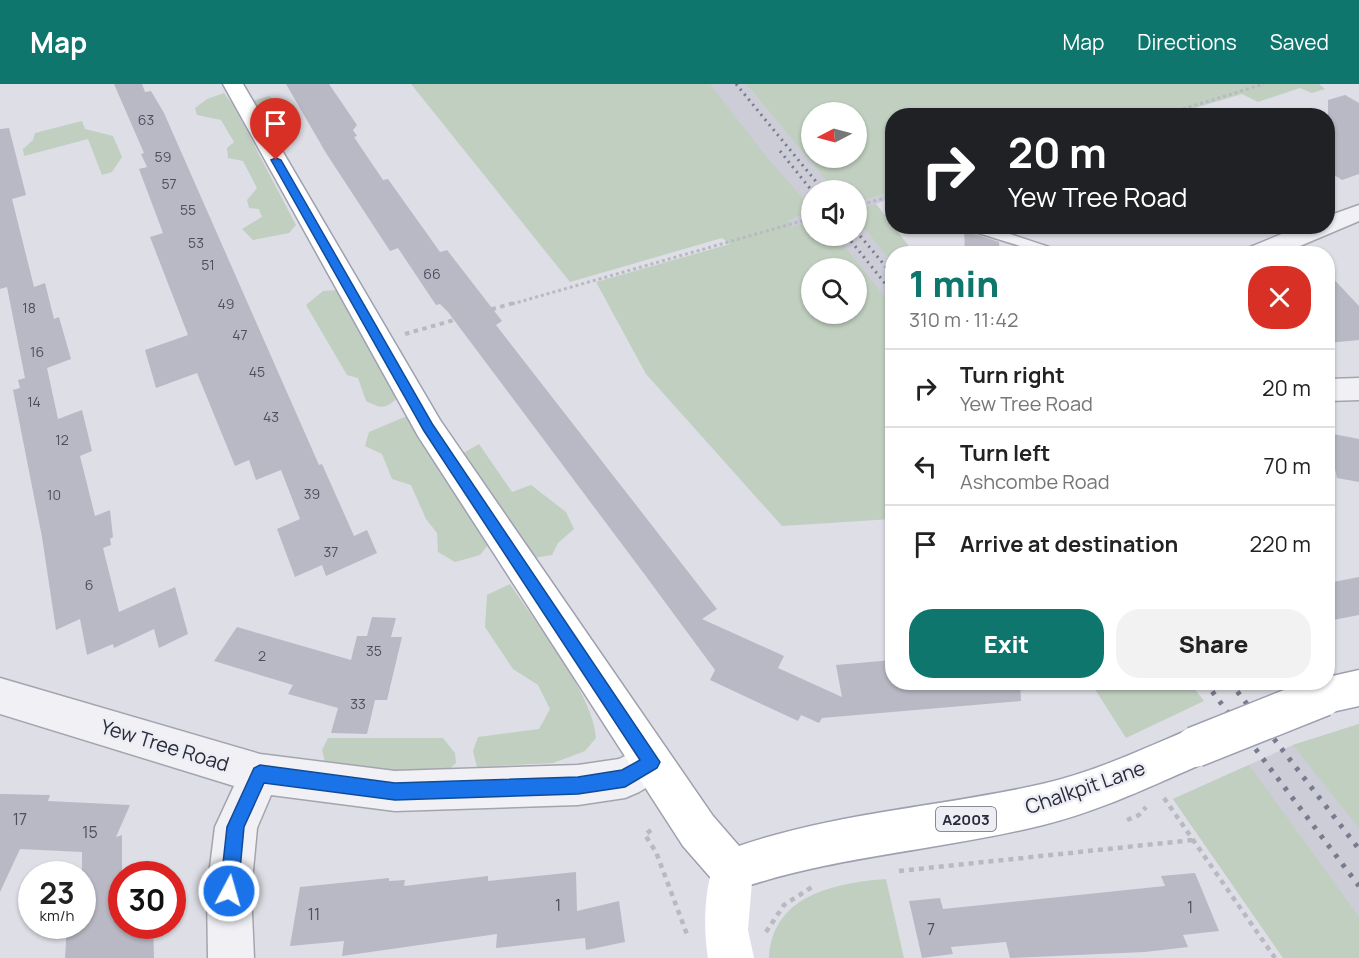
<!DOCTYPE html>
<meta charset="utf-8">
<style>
:root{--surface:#fff;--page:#f2f2f2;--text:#222;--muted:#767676;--line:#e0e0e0;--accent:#0f766e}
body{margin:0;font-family:Manrope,sans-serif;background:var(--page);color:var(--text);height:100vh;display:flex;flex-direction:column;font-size:22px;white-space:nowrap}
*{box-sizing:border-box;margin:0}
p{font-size:20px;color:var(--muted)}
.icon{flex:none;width:33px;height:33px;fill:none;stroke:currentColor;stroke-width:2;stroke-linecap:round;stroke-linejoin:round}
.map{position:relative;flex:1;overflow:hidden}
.drawer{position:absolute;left:885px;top:162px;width:450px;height:444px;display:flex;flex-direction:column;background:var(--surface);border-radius:24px;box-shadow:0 2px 4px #0004}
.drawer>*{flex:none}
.hud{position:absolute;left:885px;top:24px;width:450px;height:126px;border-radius:24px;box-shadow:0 2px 4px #0004;background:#202124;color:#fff;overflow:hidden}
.needle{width:39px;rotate:264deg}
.controls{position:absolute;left:801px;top:18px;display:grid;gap:12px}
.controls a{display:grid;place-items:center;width:66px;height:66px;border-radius:50%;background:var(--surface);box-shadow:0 2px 4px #0004;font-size:30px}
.speed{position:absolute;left:18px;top:777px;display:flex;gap:12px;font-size:30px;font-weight:700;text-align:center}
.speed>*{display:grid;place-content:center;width:78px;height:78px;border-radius:50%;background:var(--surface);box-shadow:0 2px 4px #0004;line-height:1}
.speed small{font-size:15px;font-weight:400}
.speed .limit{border:9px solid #d22;background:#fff;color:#111}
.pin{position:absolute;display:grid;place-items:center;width:51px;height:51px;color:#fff;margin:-62px -26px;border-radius:50% 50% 50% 0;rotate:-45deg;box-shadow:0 0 6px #0007}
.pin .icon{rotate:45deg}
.me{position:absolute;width:66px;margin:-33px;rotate:6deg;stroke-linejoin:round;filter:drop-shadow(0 0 4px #0008)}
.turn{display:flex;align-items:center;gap:21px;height:126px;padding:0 24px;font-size:27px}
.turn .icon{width:78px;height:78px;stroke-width:2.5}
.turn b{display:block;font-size:42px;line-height:51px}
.round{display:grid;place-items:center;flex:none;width:63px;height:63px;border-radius:24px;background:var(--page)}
.overview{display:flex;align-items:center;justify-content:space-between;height:102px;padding:0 24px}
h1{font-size:36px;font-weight:800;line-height:45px;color:var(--accent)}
.button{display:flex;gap:12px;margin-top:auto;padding:12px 24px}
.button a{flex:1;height:69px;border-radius:24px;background:var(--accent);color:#fff;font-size:24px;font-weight:800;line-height:69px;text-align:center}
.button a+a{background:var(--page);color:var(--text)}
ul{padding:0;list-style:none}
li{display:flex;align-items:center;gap:18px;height:78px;padding:0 24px;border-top:2px solid var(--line)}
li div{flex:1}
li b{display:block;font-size:22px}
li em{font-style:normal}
header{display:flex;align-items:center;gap:36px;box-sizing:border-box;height:84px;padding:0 30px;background:var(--accent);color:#fff}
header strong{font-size:28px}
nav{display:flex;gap:33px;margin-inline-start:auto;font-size:21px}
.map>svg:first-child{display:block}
.built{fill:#cccdd7}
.green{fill:#c0cfc0;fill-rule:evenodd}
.building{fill:#b9b9c5}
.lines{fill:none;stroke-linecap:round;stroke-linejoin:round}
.lane-casing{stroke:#a4a4af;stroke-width:3}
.street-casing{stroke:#a4a4af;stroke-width:3}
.primary-casing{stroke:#9ea0b0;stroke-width:3}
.path-far2{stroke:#b8b9c1;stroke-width:3;stroke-dasharray:3 3;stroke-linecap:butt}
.path-far1{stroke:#b8b9c1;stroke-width:4;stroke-dasharray:4.5 4.5;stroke-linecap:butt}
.path{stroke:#b8b9c1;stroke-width:4.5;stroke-dasharray:5 5;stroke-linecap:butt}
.lane{fill:#f0f0f5;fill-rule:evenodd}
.street{fill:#f0f0f5;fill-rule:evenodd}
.secondary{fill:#fff;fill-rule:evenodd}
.primary{fill:#fff;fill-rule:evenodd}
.rail-far1{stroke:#797a8e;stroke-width:3;stroke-dasharray:2 4.5;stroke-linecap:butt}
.rail{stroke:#797a8e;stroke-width:5;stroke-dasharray:4 8;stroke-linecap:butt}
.primary-bridge-casing{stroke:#9ea0b0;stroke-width:43;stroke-linecap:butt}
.primary-bridge{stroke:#fff;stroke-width:40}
.route{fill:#1a73e8;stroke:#114b97;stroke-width:1.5}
.labels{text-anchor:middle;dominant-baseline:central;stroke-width:5;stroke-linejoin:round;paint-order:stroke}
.number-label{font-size:14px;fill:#4d4e5e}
.shield{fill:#edeef4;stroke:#646572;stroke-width:1.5}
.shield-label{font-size:15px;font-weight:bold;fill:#292a3b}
.near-number-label{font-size:16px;fill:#4d4e5e}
.near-street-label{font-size:20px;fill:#292a3b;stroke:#edeef4}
</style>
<header>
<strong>Map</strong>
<nav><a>Map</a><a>Directions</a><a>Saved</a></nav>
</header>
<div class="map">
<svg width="1359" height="874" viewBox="0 0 1359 874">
<rect width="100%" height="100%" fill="#dedee6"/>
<path class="built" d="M688,0H746L834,106H812V152H856L857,118L884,110L892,114L876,120L914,169L892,170V287L856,230V184H821Z
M1359,640V874H1283L1173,715L1293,661Z"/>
<path class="green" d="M411,0H710L765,71L811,124V128L788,136L791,143L811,138L812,152H836L892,222V435L782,442L646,290L596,198L730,160L722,154L570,198ZM856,184V230H812V184Z
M746,0H1319L1325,5L1312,9L1300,4L1258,18L1242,10L1171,31L892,32V114L884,110L857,118L856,106H834ZM812,28H856V74H812Z
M224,9L233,21L296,141L289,149L253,156L242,145L262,133L259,125L249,124L247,116L257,104L243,77L228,74L227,64L234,58L221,36L197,31L195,24L207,15Z
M269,12L279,18L286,29L263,36L251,17Z
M82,37L85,45L113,52L122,73L112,88L102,91L88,55L24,72L23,65L33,56L35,49Z
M876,120L914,169L892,170V178L857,135V125Z
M337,206L397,314C385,326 380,324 366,317L358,294L347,291L306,221L323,207Z
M407,332L488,461L480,471L455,478L438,468L437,449L426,435L411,401L392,395L382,370L365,362L369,348Z
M479,360L512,408L531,401L566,428L574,445L558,459L552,471L533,474L460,371Z
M510,500C535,538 594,611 596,654L585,667L553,679L477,683L473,667L478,653L539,645L550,625L538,601L513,585L485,543L487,511Z
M1091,599H1190L1204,617L1126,654Z
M1359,640V744L1293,661Z
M328,654H443L455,669L456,679L448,686H390L325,678L322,666Z
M1249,681L1359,833V874H1283L1173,715Z
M886,795L904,874H769C772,811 835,799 886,795Z"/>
<path class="building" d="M114,0H142L145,8L151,7L164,29L319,381L322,380L354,452L367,446L377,469L326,492L322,481L295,493L277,445L300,435L281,386L256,396L249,376L235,382L197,289L156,304L145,266L188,251L150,153L163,149L139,85L147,83L141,70L144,69Z
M286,0H329L357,41L353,46L357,52L354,53L383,96L388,95L440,168L447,166L502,237L496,241L717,525L702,535L784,572L778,584L842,613L836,581L892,576V598H1020L1021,617L822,634L819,639L801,631L798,637L710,596L715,586L645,491L448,228L440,220L436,221L398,164L390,167L326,69Z
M1345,11L1359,19V90L1342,96L1328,87V16Z
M9,44L26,111L12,115L34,203L45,199L54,235L59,233L71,275L47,284L58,335L82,326L92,367L80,372L95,432L110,426L113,453L110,455L111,461L103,464L119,528L175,503L188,550L159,564L154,545L114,564L113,560L87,571L80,535L56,546L42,453L13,306L20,304L18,296L25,294L7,203L0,205V45Z
M964,142H973L974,150L999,158L1000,170H965Z
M1328,189L1359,222V256L1328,259Z
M1328,349L1359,355V398L1337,394L1335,385L1328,384Z
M1359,493V531L1328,537V499Z
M372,533L396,534L391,553H402L387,616H375L367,650L331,649L338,624L288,610L293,601L214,577L237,543L351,576L357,552H367Z
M0,710L50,711L48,717L130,721L116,753L122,751V842H153L154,874H65L67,842H82V768L20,765L0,808Z
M576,788L577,827L619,817L625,858L586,866L585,854L496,864L497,850L342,872L344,857L290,862L300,803L389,794V797L405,796L404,802L488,792V797Z
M1195,789L1219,847L1183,851L1188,863L1145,868L1010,874L1006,858L951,863L953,870L922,874L909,817L940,814L943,825L1165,802L1161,792Z"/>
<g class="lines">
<defs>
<path id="lane" d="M975,142H986L1070,170H1046L975,148Z"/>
<path id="street" d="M1359,121V137L1281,170H1245L1248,164L1301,142H1328V132Z
M1359,294V316L1328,317V295Z
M0,594L260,670L395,687L578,681L619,675L652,658L666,664L672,678L666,692L639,708L625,714L578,721L395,727L271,711L257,744L251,807L254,874H208L207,807L215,743L234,702L0,630Z"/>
<path id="primary" d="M223,0H243L440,336L713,732L739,762C838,728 941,723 1042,700C1095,688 1145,664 1195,643L1209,649L1215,663L1209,677C1155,700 1101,727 1043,741C939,767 835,771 732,807L717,801L683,762L418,352Z
M1359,586V622L1323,630L1310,625L1304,612L1310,599L1328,598V593Z"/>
</defs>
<use href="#lane" class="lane-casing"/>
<use href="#street" class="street-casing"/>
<use href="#primary" class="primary-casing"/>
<path class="path-far2" d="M1160,32L1264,0
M856,122L892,112
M512,220L812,134"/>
<path class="path-far1" d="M405,250L517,218"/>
<path class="path" d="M1164,714L1275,874
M1127,736L1139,731L1146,723
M651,746L645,751L656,768L688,853
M899,787L1193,756
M766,848L784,821L812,803"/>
<use href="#lane" class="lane"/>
<use href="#street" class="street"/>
<path class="secondary" d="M732,765L747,771L753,786L748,846L754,874H708C703,840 704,803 717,771Z"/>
<use href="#primary" class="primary"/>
<path class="rail-far1" d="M736,0L823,106
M780,67L812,107
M856,147L892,190
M847,152L892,208"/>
<path class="rail" d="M1205,598L1359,802
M1230,598L1359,765"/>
<defs>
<path id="primary-bridge" d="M1195,663L1323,612"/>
</defs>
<use href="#primary-bridge" class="primary-bridge-casing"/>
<use href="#primary-bridge" class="primary-bridge"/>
</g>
<path class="route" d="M276,74L281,76L433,341L660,678L657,684L625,703L578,710L395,716L264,699L244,743L238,807L236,813L229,816L223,813L220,807L227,743L254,684L260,681L395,699L578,693L622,686L640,676L424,347L271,76Z"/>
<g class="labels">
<g class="number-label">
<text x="146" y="35">63</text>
<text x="163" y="72">59</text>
<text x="169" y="99">57</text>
<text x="188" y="125">55</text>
<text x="196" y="158">53</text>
<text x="208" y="180">51</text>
<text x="432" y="189">66</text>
<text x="226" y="219">49</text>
<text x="29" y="223">18</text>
<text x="240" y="250">47</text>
<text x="37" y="267">16</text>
<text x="257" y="287">45</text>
<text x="34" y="317">14</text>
<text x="271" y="332">43</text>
<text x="62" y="355">12</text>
<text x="312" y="409">39</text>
<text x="54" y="410">10</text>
<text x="331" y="467">37</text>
<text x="89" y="500">6</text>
<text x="374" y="566">35</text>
<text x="262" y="571">2</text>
<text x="358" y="619">33</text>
</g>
<rect class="shield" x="936" y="723" width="60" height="24" rx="4.5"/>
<g class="shield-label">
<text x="966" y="735">A2003</text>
</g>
<g class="near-number-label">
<text x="20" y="735">17</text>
<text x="90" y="748">15</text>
<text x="558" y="821">1</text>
<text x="1190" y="823">1</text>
<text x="314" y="830">11</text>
<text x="931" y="845">7</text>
</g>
<g class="near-street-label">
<text transform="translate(165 661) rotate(17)">Yew Tree Road</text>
<text transform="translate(1085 703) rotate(-19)">Chalkpit Lane</text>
</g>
</g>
</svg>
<div class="controls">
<a><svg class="needle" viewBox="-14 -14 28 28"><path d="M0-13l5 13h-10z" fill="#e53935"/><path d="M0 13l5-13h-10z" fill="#767676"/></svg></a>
<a><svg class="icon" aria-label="sound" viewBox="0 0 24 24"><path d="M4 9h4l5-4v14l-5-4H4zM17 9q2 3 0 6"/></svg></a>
<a><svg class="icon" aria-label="search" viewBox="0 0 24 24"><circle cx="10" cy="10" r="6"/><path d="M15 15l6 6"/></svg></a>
</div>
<div class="speed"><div>23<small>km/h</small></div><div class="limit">30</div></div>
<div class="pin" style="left:276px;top:76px;background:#d93025"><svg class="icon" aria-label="arrive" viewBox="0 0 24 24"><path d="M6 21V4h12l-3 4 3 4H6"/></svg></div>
<svg class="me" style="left:229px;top:807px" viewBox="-20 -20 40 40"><circle r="17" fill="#1a73e8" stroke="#fff" stroke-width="3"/><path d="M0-11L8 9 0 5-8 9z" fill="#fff"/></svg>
<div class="hud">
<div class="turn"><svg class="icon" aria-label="right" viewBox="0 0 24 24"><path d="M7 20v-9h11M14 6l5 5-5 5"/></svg><div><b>20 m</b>Yew Tree Road</div></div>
</div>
<section class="drawer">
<div class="overview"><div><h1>1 min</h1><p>310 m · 11:42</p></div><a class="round" style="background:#d93025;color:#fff"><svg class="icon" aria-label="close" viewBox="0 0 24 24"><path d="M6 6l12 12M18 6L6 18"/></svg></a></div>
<ul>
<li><svg class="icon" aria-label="right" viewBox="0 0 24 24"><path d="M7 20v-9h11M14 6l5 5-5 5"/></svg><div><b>Turn right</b><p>Yew Tree Road</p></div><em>20 m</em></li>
<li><svg class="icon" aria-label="left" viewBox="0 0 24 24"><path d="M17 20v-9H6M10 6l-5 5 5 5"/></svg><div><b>Turn left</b><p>Ashcombe Road</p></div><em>70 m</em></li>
<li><svg class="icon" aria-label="arrive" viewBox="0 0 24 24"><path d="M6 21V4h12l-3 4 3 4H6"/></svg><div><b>Arrive at destination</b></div><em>220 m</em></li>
</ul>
<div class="button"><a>Exit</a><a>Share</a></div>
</section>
</div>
